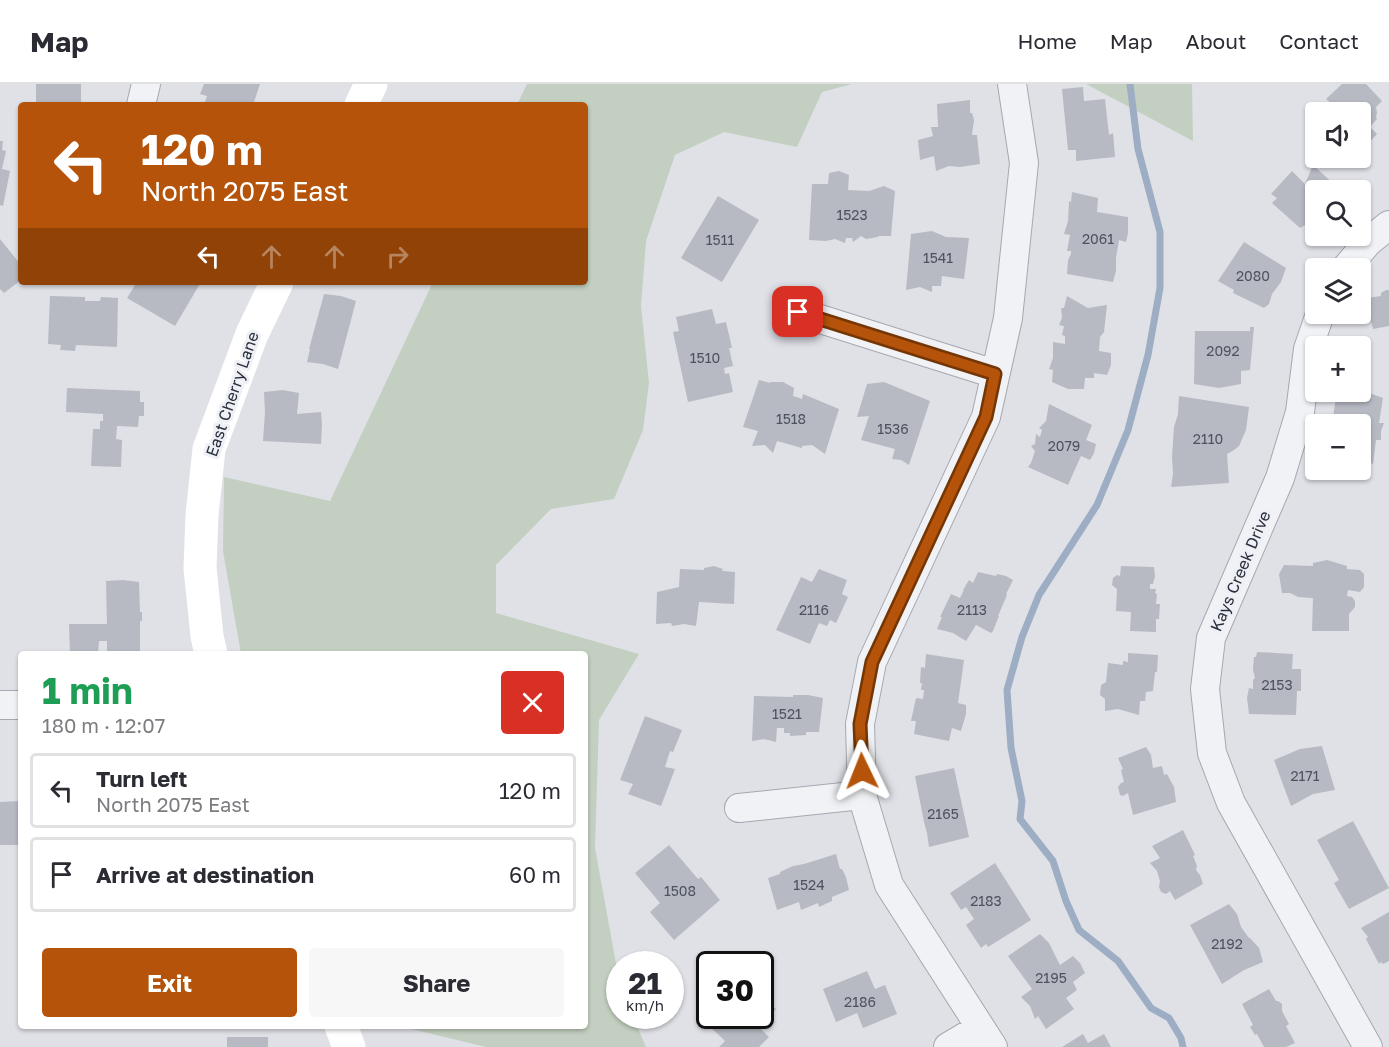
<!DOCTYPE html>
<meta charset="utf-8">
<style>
:root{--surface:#fff;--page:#f7f7f7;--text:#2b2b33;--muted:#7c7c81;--line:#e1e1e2;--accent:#b45309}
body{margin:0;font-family:"Golos Text",sans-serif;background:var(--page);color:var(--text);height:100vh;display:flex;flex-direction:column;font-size:22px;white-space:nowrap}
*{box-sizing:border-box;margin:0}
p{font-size:20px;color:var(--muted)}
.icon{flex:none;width:33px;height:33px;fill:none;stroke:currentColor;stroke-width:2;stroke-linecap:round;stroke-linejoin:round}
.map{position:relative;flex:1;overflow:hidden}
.sheet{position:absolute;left:18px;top:567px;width:570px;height:378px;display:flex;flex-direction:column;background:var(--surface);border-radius:6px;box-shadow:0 2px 4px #0004}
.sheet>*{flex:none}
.banner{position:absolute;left:18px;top:18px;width:570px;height:183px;border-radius:6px;box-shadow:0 2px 4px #0004;background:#b45309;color:#fff;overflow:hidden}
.tools{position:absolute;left:1305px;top:18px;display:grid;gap:12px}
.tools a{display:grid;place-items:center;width:66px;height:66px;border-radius:6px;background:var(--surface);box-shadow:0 2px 4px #0004;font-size:30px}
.speed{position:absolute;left:606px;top:867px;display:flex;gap:12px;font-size:30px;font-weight:700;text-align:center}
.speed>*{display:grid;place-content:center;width:78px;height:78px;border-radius:50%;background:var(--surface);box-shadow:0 2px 4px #0004;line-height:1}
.speed small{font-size:15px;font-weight:400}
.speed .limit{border:3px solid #111;border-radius:9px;background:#fff;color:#111}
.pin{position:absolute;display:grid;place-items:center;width:51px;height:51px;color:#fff;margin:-26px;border-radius:12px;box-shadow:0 3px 9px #0006}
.me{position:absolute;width:66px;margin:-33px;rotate:358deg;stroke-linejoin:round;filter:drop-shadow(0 0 4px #0008)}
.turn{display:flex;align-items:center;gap:21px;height:126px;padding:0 24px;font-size:27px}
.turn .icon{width:78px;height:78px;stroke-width:2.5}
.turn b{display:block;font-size:42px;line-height:51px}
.lanes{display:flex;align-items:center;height:57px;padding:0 24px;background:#0003;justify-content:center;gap:30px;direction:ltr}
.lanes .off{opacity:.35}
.round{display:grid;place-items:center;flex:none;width:63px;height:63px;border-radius:6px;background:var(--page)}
.summary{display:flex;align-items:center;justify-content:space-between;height:102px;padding:0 24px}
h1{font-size:36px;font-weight:700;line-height:45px;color:#1e9e55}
.action{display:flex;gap:12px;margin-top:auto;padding:12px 24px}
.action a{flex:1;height:69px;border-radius:6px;background:var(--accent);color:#fff;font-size:24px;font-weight:700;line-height:69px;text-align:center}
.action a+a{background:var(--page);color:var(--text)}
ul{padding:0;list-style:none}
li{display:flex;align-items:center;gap:18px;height:75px;margin:0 12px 9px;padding:0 12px;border:3px solid var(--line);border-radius:6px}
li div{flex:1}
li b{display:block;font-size:22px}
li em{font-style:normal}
header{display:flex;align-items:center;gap:36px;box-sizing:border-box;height:84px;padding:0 30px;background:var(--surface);border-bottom:2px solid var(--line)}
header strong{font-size:28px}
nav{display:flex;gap:33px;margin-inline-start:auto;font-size:21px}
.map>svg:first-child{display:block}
.green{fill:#c3d0c1}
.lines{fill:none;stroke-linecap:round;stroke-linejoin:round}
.stream{stroke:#9dadc3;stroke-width:7}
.building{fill:#b7bac3}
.street-casing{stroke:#a5a8b0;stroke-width:30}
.street{stroke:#f1f2f5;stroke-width:28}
.secondary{stroke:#fff;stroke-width:33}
.route-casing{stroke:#753606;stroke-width:15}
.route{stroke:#b45309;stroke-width:10}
.labels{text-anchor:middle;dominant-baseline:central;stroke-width:6;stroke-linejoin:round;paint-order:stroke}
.number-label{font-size:14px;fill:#4c525e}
.street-label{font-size:16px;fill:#292f3c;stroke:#eef0f5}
</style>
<header>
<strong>Map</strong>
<nav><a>Home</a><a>Map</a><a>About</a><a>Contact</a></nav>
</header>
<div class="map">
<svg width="1389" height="963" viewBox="0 0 1389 963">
<rect width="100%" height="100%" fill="#dfe1e7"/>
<path class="green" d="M527,0H852L822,8L797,63L724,48L675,71L646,157L641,222L649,299L643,346L614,415L551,425L496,481V529L639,570L599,636L595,764L619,896L620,932H633L646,963H486L399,942H585V570H241L223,467L224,393L330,417L433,198H585V21H517Z
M1086,0H1192L1193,57Z"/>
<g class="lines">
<path class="stream" d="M1130,0L1138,65L1160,148V204L1148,271L1128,346L1097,421L1039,511L1022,553L1007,606L1011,664L1022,717L1020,735L1053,777L1066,817L1079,846L1118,877L1151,924L1169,934L1181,954L1183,963"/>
</g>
<path class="building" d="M36,0H81V19L36,18Z
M204,0H260L253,21H204L207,12L200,10Z
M1342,0H1366L1382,17L1376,23L1377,29L1376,33L1377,35L1370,43L1377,50L1360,68V28H1323L1332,20L1326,15Z
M1083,3L1084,17L1105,15L1109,51L1113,49L1115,73L1076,77V66H1068L1062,5Z
M970,16V29H972L974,36L972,51H977L980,80L960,83L949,82L936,87L934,72L920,76L918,56L933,52L931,43H938L937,20Z
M0,57H3L2,66L6,67L2,85L10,87L3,122L0,121Z
M1313,81L1336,102L1334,106H1316V131H1311L1309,139L1300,144L1272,119L1277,114L1271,110L1292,87L1305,100Z
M839,87L849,91L848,106L869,107L884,102L895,107L891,152H878V153L866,155L861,152L853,158L852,154H846L845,159L835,155L826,157L809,156L812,100H828L829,89Z
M1072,108L1098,114L1097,128L1128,133V149L1126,158L1119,156L1116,174V187L1113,198L1067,190L1068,176L1071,170V167H1067L1070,151L1064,150L1068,137L1069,117L1071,118Z
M718,112L759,136L722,198L681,174Z
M932,147L946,153L969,154L964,195L942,192L941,202H932V208L920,203L906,206L911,150Z
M0,155L21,181V196L4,209L0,205Z
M1244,158L1286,184L1281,198L1272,210L1269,220L1264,224L1233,209L1234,206L1218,197Z
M137,198H201L175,242L127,214Z
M1386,206H1389V242L1373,245L1368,226L1367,214L1381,212V209Z
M324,210L341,212L356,217L338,285L323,280L307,278L310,265H309Z
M50,212L85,213V217H100L101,213L118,214L117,263L76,261L75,267L60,266L61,261L48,260Z
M1067,212L1088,224L1107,221L1104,248L1100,253L1099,267L1111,269V281L1107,291L1094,289V294H1085L1084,305H1068L1052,298L1053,286L1049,285L1053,274V258L1065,260V252L1062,251L1064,242L1059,241L1062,234L1061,224H1064Z
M712,225L716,240L726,238L732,264H729L733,282L724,284L725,290L729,289L733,308L688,318L673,248L679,247L676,233Z
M1250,243H1254L1250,286L1241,287V300L1219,304L1194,300L1195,247H1250Z
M759,296L770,299V298H783L794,304L793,312L802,315L803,310L839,325L825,370L812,361L802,362V364L777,357L773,369L765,361L752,362L758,347L743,343Z
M884,298L930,317L909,381L901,376L892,375L895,365L861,356L869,332L857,333L867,300Z
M67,304L140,307V318H144V332H139L138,343L117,342L116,355L122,356L121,383L91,382L93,345H100V337H103V330L66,328Z
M283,306L299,309L297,330L321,328L322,341L321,360L263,357L265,328L264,308Z
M1364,307L1383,314L1379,339H1384L1381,347V356H1376L1373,380L1360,376V340H1332L1336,313H1347L1348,308Z
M1179,312L1249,323L1246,346L1239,362L1234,366L1227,370L1229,399L1171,403L1173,390L1172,373L1174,343L1178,330Z
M1049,320L1092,341L1086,356L1096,360L1094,369L1090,376L1081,372L1068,401L1028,383L1031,379L1035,367L1031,362L1035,360L1036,350L1040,353L1042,346L1039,344L1046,337Z
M1327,476L1347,482V485L1360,486L1364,490V503L1360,508L1348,506L1347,512L1352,513L1355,517V523L1349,530V547H1312L1313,514L1298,513L1290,509H1282L1279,490L1284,481L1313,482V479Z
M714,482L723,485L722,487L735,488L734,520L699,518L696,542L684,540L672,542L671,539L656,540L657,508L679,503L680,485L704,486V484Z
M1121,482L1154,483L1155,492L1153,500H1150V505H1156L1155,509L1157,510L1156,520H1160L1159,535H1156V548L1130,547L1131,528L1116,527L1117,505L1112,501L1113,494L1117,491L1120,492Z
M819,485L847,496L842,510L848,513L836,539L830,536L827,542L819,539L810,560L776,546L801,493L812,498Z
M978,488L996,492L997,490L1006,492L1013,496L1006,510L1007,511L998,532H999L993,547L991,549L976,541L966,557L953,549L937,545L942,533H940L951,510L960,514L964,506H963L969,496L973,499Z
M123,496L139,498L140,528H142V537H140V570H107V557H99L98,570H70L69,540H107L106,497Z
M1257,568L1293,570L1292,585H1301V607H1297L1296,631L1249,630L1247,614L1249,604L1253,605V596L1255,594L1253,586L1254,573H1256Z
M1128,569L1158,571L1157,588H1155L1153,607L1146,608L1145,617H1140L1139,631L1118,625L1105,627V615L1100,611L1101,601L1106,598L1108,579L1123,581V577L1128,578Z
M926,570L964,576L958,619L966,621V630L961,647L952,644L949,657L914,650L916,637H911L916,614L923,615L924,606H921L922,599H920L921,583L925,584Z
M793,611H808L823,614L819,648H806V651L790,652V649H784V644H777L776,658L764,655L752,657L754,612L793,613Z
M645,632L682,646L673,668L670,667L665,683L675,685L661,722L628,710L633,700L620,696Z
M1322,662L1335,706L1313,710L1291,722L1274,676L1300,665Z
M1146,663L1151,671L1153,684L1162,682L1164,691L1167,690L1174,703L1176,718L1133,731L1128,709L1123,712L1120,711L1118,703L1121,699L1124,698L1121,686L1123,685L1118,674Z
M954,684L969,753L929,763L927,749L924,738L915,692Z
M21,717V761H0V718Z
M1353,737L1389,804L1349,825L1334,799L1339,796L1317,756Z
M1183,746L1195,771L1193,772L1197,782L1196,786L1200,791L1203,800L1175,816L1170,807L1166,810L1161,808L1159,803L1160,797L1157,787L1150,779L1160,774L1152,762Z
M669,761L698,795L701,793L720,816L674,856L650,828L660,819L635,789Z
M836,770L840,785H842L846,793L849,806L832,813V817L819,823L818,819L801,826L799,818L777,826L768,794L780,790V788L793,782L804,780Z
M995,779L1031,836L988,863L986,860L981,864L966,841L974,835L966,823L961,826L950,809Z
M1229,820L1237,830L1241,843L1249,854H1250L1259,864L1263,878L1244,886L1222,900L1190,841Z
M1389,828V877L1383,880L1381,878L1379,880L1366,855L1368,853L1361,844Z
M1040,850L1049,859L1060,881L1073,872L1080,879L1085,889L1073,898L1077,906L1066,914L1074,925L1046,945L1038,932L1035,935L1030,922L1021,913L1032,905L1008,872Z
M867,887L875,905L885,901L897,930L863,944L857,929L836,938L823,905Z
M1269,905L1276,917H1278L1282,920V927L1289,940L1286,942L1295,959L1286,963H1264L1257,950L1255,951L1250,943L1253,941L1242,920Z
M760,910L776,925L759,943L769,953L759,963H719L725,957L701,934L710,925V932H760Z
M1083,950L1088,959L1104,950L1111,963H1062Z
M227,953H268V963H227Z"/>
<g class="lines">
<defs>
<path id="street" d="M141,21L146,0
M1346,184L1368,158L1389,141
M798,228L995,290
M1320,230L1308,265L1300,328L1280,394L1211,554L1205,605L1212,669L1231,719L1368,963
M0,621H21
M739,724L862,711
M948,963L980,944
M993,963L889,801L862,711L860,640L872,578L986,333L1008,234L1024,79L1012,0"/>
</defs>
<use href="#street" class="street-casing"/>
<use href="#street" class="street"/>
<path class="secondary" d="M361,21L371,0
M211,570L207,552L200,484L202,431L209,365L252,250L277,198
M341,942L349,963"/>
</g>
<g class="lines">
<defs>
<path id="route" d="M798,228L995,290L986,333L872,578L860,640L862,687"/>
</defs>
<use href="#route" class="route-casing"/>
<use href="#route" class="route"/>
</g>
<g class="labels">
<g class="number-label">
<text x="852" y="130">1523</text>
<text x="1098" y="154">2061</text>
<text x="720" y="155">1511</text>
<text x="938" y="173">1541</text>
<text x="1253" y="191">2080</text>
<text x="1223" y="266">2092</text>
<text x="705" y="273">1510</text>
<text x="791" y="334">1518</text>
<text x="893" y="344">1536</text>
<text x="1208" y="354">2110</text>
<text x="1064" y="361">2079</text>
<text x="814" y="525">2116</text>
<text x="972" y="525">2113</text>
<text x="1277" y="600">2153</text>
<text x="787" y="629">1521</text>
<text x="1305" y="691">2171</text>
<text x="943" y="729">2165</text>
<text x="809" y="800">1524</text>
<text x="680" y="806">1508</text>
<text x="986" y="816">2183</text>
<text x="1227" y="859">2192</text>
<text x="1051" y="893">2195</text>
<text x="860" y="917">2186</text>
</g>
<g class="street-label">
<text transform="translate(232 310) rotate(-71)">East Cherry Lane</text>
<text transform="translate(1240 487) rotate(-67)">Kays Creek Drive</text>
</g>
</g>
</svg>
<div class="tools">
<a><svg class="icon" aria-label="sound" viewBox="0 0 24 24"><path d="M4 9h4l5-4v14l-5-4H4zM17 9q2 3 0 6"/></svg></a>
<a><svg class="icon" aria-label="search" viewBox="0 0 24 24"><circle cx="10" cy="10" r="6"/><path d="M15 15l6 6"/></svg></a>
<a><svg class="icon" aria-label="layers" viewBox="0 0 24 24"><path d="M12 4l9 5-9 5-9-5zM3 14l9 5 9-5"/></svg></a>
<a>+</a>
<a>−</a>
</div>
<div class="speed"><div>21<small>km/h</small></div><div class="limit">30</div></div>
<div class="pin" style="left:798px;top:228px;background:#d93025"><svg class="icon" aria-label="arrive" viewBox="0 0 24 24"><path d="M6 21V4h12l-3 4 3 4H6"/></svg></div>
<svg class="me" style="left:862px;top:687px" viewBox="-20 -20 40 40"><path d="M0-17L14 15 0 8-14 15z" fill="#b45309" stroke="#fff" stroke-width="4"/></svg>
<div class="banner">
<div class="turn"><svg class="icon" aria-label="left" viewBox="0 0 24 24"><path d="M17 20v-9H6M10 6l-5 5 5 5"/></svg><div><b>120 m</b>North 2075 East</div></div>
<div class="lanes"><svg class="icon" aria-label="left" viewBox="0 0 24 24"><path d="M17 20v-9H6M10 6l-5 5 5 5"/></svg><svg class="icon off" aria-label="ahead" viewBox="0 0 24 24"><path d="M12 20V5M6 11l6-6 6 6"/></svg><svg class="icon off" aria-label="ahead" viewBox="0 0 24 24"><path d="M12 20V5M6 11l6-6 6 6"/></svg><svg class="icon off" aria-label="right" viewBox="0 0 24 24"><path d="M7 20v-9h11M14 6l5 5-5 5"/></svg></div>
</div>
<section class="sheet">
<div class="summary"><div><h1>1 min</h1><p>180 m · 12:07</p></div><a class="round" style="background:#d93025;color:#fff"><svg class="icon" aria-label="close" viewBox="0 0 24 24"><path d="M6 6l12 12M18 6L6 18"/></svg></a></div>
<ul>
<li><svg class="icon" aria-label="left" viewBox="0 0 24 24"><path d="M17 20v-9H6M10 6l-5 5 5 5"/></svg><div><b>Turn left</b><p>North 2075 East</p></div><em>120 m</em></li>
<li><svg class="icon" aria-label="arrive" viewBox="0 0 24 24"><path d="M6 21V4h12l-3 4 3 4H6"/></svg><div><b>Arrive at destination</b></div><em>60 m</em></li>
</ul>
<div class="action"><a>Exit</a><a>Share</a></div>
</section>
</div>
